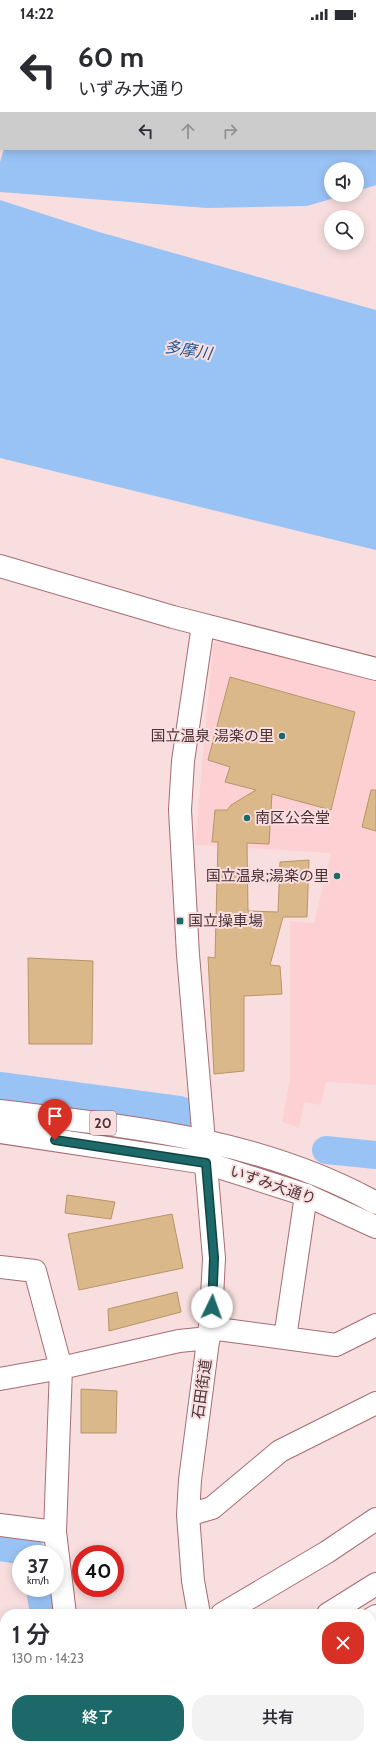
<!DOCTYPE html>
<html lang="ja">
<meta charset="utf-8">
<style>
:root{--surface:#fff;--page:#f2f2f3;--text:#2b2b33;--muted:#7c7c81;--accent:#1d6969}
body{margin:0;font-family:Cabin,"Noto Sans JP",sans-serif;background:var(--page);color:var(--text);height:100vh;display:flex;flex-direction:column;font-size:15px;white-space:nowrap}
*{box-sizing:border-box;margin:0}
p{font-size:13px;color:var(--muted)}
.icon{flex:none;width:22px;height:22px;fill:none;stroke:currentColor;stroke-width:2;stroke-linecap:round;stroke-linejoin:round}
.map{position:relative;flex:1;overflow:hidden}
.panel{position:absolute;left:0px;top:1581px;width:376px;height:140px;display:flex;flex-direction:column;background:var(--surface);border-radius:16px 16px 0 0;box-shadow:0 2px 10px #0003}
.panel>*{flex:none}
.hud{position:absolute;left:0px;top:0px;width:376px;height:122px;box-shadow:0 2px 10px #0003;background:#fff;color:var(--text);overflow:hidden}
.tools{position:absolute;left:324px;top:134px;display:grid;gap:8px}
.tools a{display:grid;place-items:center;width:40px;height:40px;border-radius:50%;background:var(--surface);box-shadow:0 2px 10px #0003;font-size:20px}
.speed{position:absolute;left:12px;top:1517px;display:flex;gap:8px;font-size:20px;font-weight:700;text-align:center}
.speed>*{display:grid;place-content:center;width:52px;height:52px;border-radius:50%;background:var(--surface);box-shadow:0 2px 10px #0003;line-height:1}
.speed small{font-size:10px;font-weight:400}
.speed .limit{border:6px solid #d22;background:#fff;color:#111}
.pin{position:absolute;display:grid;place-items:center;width:34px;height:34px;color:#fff;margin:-41px -17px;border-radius:50% 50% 50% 0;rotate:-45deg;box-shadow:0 0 4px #0007}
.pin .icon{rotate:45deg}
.me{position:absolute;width:44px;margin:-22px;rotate:3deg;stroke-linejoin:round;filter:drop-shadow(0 0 3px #0008)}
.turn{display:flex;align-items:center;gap:14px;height:84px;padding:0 12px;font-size:18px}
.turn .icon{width:52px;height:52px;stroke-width:2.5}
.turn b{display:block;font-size:28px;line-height:34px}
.lanes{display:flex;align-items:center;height:38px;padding:0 12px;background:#0003;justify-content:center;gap:20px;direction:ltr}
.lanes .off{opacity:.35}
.round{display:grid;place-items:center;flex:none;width:42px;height:42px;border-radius:16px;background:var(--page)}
.summary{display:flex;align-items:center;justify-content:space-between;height:68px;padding:0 12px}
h1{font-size:24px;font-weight:600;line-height:30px}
.button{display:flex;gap:8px;margin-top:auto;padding:8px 12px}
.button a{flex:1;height:46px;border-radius:16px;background:var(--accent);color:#fff;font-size:16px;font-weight:600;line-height:46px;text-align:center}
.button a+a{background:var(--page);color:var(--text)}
.status{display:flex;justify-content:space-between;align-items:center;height:28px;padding:0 20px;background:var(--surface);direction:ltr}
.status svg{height:11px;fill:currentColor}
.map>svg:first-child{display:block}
.built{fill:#fdd1d4}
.green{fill:#c9debd}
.water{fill:#9ac3f5}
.pier{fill:#f8dedf}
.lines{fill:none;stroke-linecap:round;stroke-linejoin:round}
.river{stroke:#9ac3f5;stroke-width:28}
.building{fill:#dbb88a;stroke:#b69568}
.minor-casing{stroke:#a66d72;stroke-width:24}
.major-casing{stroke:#a66d72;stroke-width:24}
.highway-casing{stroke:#a66d72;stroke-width:24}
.minor{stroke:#fff;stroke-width:22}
.major{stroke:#fff;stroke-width:22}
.highway{stroke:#fff;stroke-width:22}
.route-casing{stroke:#134444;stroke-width:10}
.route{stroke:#1d6969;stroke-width:7}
.poi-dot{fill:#1d6969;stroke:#f8dedf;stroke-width:1.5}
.labels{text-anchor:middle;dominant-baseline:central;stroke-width:4;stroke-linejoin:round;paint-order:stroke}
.shield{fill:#f8dedf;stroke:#7f6667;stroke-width:1}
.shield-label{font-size:14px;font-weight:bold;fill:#4b3234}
.poi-label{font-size:15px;fill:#4b3234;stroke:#f8dedf;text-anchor:end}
.street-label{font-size:15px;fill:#4b3234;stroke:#f8dedf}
.water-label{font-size:16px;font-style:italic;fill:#215592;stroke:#f8dedf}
</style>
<div class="status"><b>14:22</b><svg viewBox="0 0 49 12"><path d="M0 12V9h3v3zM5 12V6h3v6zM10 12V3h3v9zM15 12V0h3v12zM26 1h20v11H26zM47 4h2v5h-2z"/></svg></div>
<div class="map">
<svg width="376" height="1721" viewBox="0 0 376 1721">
<rect width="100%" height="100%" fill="#f8dedf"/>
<path class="built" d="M220,612L376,652V1057L326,1054L321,1077L304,1074L299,1100L282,1094L290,1050V893L314,895L331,825L195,817L213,616Z"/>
<path class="green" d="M125,0H376V86L375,1Z"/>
<path class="water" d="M0,76L1,121H375L376,118V157L357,163V141H331V167H345L307,178L207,180L0,164Z
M0,172L99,204L376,282V522L0,430Z"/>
<path class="pier" d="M0,74L1,121H4L0,134Z"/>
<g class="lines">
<path class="river" d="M0,1058L179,1082L190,1085
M326,1122L376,1127
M0,1519L31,1524L33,1526
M40,1560L44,1586
M110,1716L113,1721"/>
</g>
<path class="building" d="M230,649L355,684L331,782L272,766L269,816L247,815L248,883L278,884L280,834L309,832L307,889H283L270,937L280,938L282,966L244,968V1043L214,1046L208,929L215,930L218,814H212L215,782H227L231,777L256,762L225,754L230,739L208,732Z
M371,762H376V803L362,799Z
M28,930L93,933L92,1016H29Z
M67,1167L115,1174L111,1191L65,1185Z
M172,1186L183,1240L79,1262L68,1206Z
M177,1264L181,1284L109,1303L108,1281Z
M81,1361L117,1363L116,1405H81Z"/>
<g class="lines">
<defs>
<path id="minor" d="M0,538L173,589L376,641
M0,1239L35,1243L61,1340L55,1504L65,1586
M210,1300L336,1317L376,1297
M285,1310L306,1167
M0,1351L61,1340L179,1313L209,1310
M188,1487L212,1480L280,1423L376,1375
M0,1497L55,1504
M199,1586L193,1553L188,1487L190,1452L211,1290L214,1230L188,927L180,782L183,733L203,597
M222,1586L327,1524L376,1491
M0,1697L5,1695
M221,1716L222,1721"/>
<path id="major" d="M0,1083C131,1099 259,1110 376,1175
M0,1104L206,1135L306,1167L376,1199"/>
<path id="highway" d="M17,1L18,0
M0,62L1,58
M328,1586L376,1556
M371,1591L376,1588
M88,1721L97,1716
M146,1721L156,1716"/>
</defs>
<use href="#minor" class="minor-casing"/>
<use href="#major" class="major-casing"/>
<use href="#highway" class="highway-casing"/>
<use href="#minor" class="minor"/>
<use href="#major" class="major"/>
<use href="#highway" class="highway"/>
</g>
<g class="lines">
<defs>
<path id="route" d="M55,1112L206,1135L214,1230L212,1279"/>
</defs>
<use href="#route" class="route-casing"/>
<use href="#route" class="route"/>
</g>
<g class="poi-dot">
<circle cx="282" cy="708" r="4"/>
<circle cx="247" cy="790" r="4"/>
<circle cx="337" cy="848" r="4"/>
<rect x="176" y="889" width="8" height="8" rx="2"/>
</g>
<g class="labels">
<rect class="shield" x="90" y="1083" width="26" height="24" rx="3"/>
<g class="shield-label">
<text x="103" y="1095">20</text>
</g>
<g class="poi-label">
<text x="274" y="708">国立温泉 湯楽の里</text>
<text x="255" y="790" text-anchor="start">南区公会堂</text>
<text x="329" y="848">国立温泉;湯楽の里</text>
<text x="188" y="893" text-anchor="start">国立操車場</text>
</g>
<g class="street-label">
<text transform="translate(273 1157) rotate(19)">いずみ大通り</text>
<text transform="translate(202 1361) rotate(-82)">石田街道</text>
</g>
<g class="water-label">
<text transform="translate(188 322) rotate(9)">多摩川</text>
</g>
</g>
</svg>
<div class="tools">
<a><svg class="icon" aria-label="sound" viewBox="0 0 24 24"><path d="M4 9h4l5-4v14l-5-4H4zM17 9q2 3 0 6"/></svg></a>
<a><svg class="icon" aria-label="search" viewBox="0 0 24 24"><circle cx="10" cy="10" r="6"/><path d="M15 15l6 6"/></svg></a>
</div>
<div class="speed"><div>37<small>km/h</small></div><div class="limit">40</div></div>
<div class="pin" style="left:55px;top:1112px;background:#d93025"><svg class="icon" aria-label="arrive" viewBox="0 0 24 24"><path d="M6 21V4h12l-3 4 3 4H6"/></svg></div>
<svg class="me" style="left:212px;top:1279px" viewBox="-20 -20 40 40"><circle r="19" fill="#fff"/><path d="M0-13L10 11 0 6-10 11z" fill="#1d6969"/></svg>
<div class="hud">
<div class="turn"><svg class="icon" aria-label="left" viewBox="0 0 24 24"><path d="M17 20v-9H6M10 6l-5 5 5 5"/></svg><div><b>60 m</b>いずみ大通り</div></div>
<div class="lanes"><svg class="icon" aria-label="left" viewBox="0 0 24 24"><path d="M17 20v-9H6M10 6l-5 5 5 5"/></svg><svg class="icon off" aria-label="ahead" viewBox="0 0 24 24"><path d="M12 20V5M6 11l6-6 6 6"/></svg><svg class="icon off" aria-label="right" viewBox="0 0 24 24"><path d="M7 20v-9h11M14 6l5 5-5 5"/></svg></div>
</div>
<section class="panel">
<div class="summary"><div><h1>1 分</h1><p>130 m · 14:23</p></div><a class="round" style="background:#d93025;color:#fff"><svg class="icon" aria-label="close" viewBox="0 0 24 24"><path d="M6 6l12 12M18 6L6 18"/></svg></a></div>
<div class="button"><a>終了</a><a>共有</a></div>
</section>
</div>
